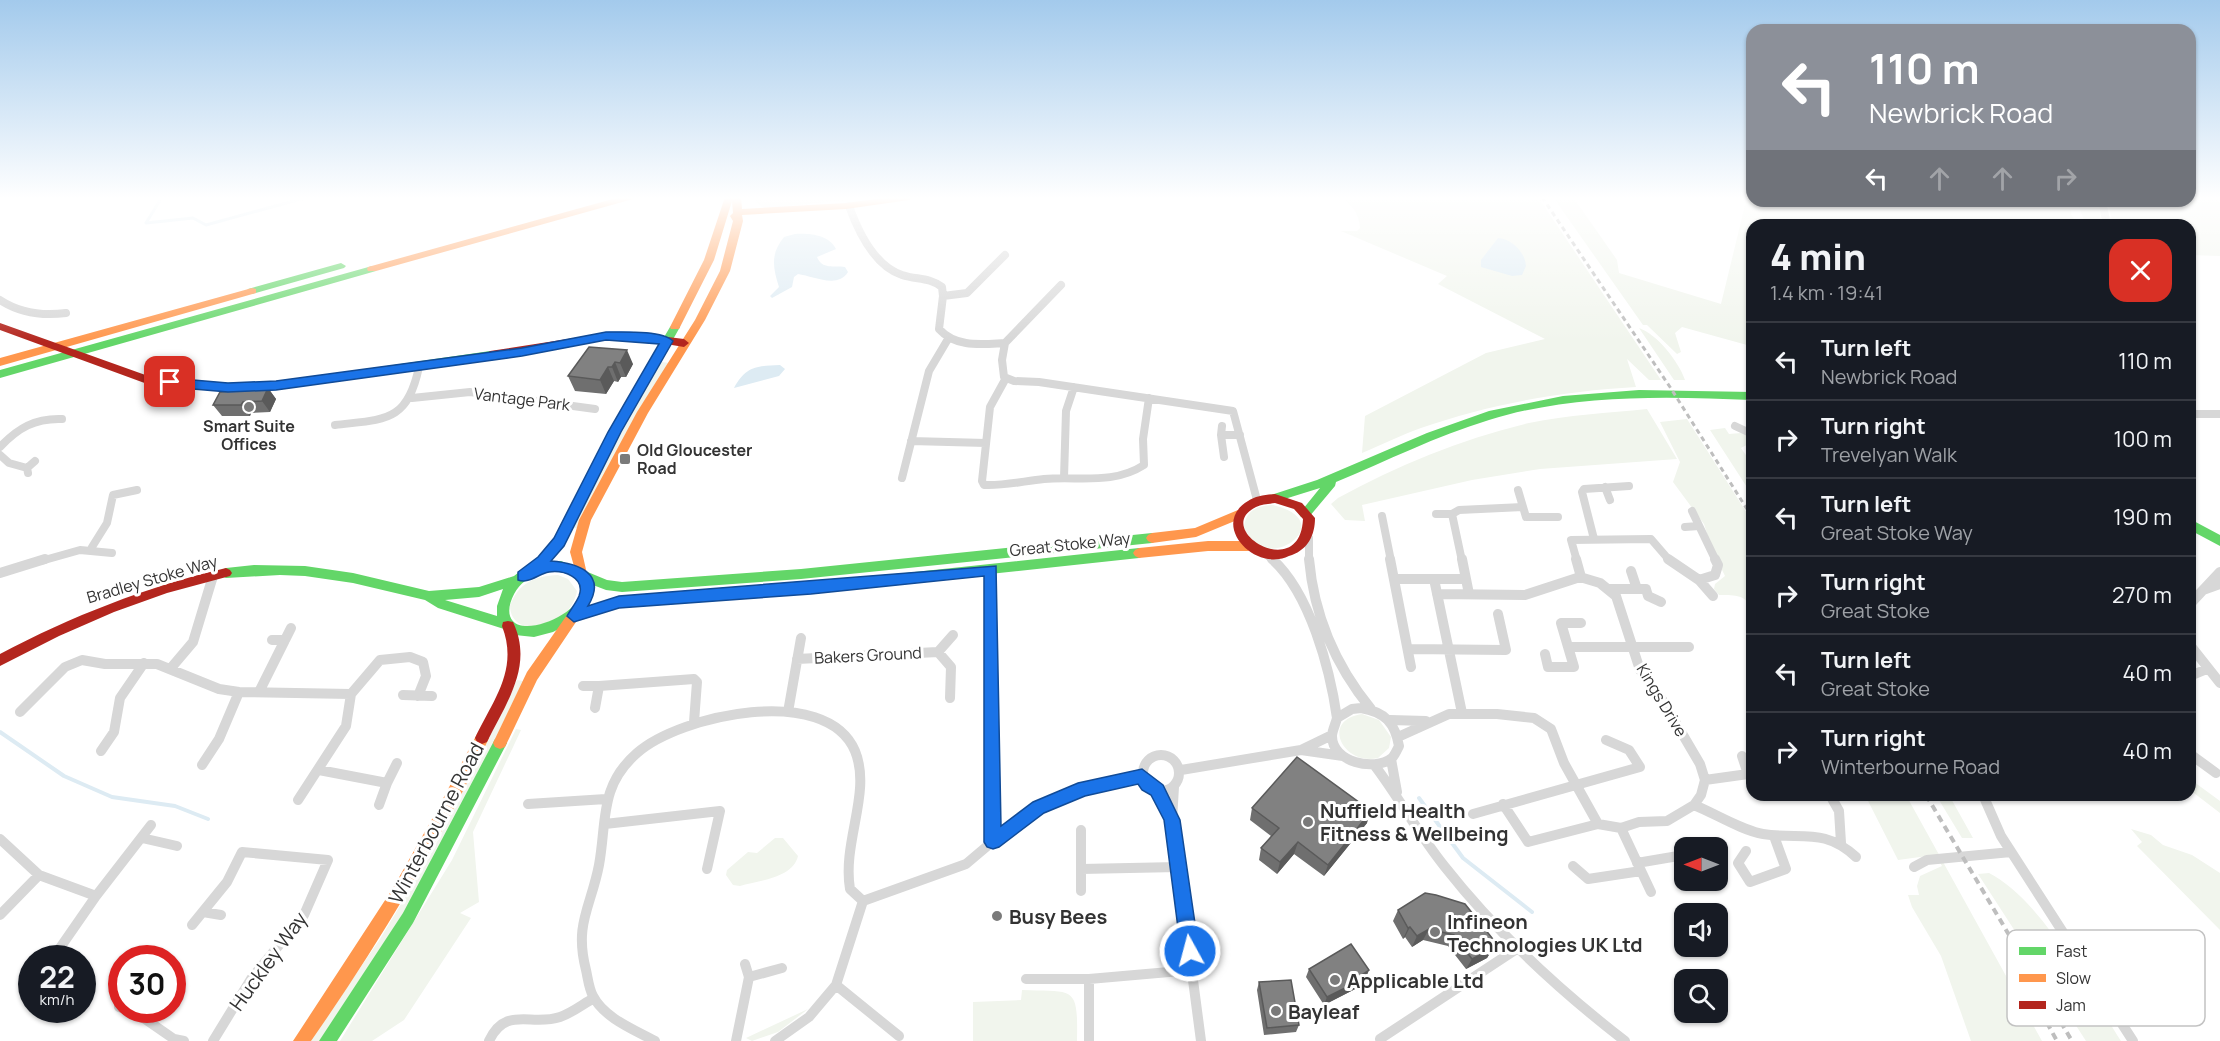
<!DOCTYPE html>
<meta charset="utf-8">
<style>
:root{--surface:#171b24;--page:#242831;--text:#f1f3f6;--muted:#9ea1a6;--line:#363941}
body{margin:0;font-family:Manrope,sans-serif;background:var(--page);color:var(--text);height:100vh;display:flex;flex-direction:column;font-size:22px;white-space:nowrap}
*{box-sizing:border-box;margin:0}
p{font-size:20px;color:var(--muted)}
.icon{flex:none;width:33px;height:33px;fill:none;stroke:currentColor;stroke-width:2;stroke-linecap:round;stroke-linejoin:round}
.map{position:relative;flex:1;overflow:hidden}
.panel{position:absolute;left:1746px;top:219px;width:450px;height:582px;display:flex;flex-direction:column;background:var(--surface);border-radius:18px;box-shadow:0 2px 4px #0004}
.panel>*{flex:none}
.top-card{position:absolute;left:1746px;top:24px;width:450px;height:183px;border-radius:18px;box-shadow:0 2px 4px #0004;background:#8c9099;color:#fff;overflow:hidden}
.needle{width:39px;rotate:270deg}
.fabs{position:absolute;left:1674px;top:837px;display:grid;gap:12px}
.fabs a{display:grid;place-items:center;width:54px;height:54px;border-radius:12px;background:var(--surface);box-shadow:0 2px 4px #0004;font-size:30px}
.speed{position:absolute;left:18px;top:945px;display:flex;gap:12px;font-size:30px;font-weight:700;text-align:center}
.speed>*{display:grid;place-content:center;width:78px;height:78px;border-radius:50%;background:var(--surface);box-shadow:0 2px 4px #0004;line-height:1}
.speed small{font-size:15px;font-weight:400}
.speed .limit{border:9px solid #d22;background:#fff;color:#111}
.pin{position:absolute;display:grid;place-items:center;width:51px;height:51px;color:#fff;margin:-26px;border-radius:12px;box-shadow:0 3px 9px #0006}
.me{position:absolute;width:66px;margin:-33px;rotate:353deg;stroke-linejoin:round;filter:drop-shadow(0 0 4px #0008)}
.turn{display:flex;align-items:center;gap:21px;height:126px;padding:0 24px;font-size:27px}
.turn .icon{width:78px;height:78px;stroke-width:2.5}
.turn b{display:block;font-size:42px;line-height:51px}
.lanes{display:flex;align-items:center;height:57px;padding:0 24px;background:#0003;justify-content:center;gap:30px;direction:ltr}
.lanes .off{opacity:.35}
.round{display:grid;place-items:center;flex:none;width:63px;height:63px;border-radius:18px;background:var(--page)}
.overview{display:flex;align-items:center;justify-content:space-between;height:102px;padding:0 24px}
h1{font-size:36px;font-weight:800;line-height:45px}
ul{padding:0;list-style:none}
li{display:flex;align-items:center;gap:18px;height:78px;padding:0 24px;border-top:2px solid var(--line)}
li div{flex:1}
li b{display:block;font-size:22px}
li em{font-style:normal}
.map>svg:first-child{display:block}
.green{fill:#f1f5ed}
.water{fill:#ddebf3}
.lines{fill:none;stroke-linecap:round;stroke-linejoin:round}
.stream-far1{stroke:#ddebf3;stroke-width:3}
.stream{stroke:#ddebf3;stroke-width:4}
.street-far1{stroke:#d7d7d7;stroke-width:8}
.street{stroke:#d7d7d7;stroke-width:10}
.fast{fill:#63d668;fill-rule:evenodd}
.slow{fill:#ff974d;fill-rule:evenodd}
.jam{fill:#b3261e;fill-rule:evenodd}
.rail-far1{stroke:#bebebe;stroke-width:3;stroke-dasharray:5 4;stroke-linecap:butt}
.rail{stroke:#bebebe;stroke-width:4;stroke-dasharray:7 5;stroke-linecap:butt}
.wall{fill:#6f6f6f}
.shaded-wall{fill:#5a5a5a}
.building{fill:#818181;stroke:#5a5a5a;stroke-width:1.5}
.route{fill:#1a73e8;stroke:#114b97;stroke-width:1.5}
.poi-dot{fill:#7a7a7a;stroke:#fff;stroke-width:2}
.labels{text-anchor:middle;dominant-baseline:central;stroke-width:6;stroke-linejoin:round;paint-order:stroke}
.street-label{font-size:16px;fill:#333;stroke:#fff}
.poi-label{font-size:16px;font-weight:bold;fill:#333;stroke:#fff}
.near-poi-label{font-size:20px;font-weight:bold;fill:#333;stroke:#fff;text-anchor:start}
.near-street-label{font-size:20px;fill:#333;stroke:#fff}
.key{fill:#fff;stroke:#c2c2c2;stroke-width:1.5}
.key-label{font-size:16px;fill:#333}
</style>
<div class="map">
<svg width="2220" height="1041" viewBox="0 0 2220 1041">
<rect width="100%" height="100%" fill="#fff"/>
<path class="green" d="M750,197H876L769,208L762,207Z
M1340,197H1538L1661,380H1649L1627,359L1636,387C1563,391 1490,404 1421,428C1401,435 1381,445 1362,453L1365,416L1486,353L1545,339L1438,284L1447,276L1341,231H1357L1360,228C1359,212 1352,206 1340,197Z
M1553,197H1573L1617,260L1619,273L1721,304L1747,197H1752V201H2069L2071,214L2077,225H1752V368L1747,345L1682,327L1675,333L1681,352L1677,354L1647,325H1643Z
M2190,197H2206L2220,201V256L2190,255V225H2113L2108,201H2190Z
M2077,201H2098L2102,225H2086Z
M1639,328C1657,334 1679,362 1685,380H1674Z
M661,362L670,363L577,528H573L613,448Z
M1647,409L1677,459L1540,469L1472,480L1362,505L1365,521L1345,520L1331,504L1338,498C1398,465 1462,439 1529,423C1568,415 1608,413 1647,409Z
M1687,419L1752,521V613C1749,594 1734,595 1719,595L1714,589L1715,584L1725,576L1712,549L1704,524L1673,482L1680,462L1660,422Z
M1725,428L1729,434L1741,433L1752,438V442L1741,448L1752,464V495L1710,430Z
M1273,505C1346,523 1257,580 1244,526C1247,509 1258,506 1273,505Z
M558,575L568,579L577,591C570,630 511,641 510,606C518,583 535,576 558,575Z
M517,680L523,681L476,779L400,920L320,1041H310L380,939L430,856Z
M1362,714L1379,720L1391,737L1389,748L1378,758C1343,766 1320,720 1362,714Z
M516,729L521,730L473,832L479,902L460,913L471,918L404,1020L372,1041H340L452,860Z
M2190,779L2220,801V813L2190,790Z
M1865,795H1906L2042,1041H1971L1941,956L1912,907L1908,895H1919L1917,886L1920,876L1942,866L1935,855L1898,860Z
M1936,795H1949L1973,838H1962Z
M2131,829L2151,835L2163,845L2192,855L2220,873V930L2137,846L2142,842Z
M775,838H783L798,856C793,878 758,881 740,886L733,885L726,875L727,870L748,852L757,853Z
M1989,873C2042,900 2088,990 2121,1041H2086L1978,874Z
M1022,990C1075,992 1078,985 1077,1041H973V1002L1021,1000Z
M808,1009L778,1032L752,1041L746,1038Z"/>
<path class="water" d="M795,234C810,233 829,235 836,249L817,257C822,270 834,265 845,267L848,272C838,289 813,276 798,274L794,277L792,287L772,298L770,296L779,287C773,268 770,254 784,237Z
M1498,238C1512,239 1525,252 1526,266L1522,275L1512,276L1481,267V260Z
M780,365L785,369L779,376L734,388C746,366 757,366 780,365Z"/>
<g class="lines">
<path class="stream-far1" d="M162,197L146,223L193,218L206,225L308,197"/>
<path class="stream" d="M0,732L64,776L112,797L175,806L208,819
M1419,798L1463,858L1532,912"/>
<path class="street-far1" d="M2102,201L2107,225
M849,206C858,231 875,266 902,275C917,280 929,277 942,287L943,296
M1005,255L967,293L943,296L939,329C956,348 982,344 1005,343
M1061,285L1005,343L1002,360L1004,377L1014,381L1039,382L1233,411L1257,500
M0,300C20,313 43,316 66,313
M1006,378L990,407L982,481L984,485C1005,486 1024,481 1044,479C1079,476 1113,485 1144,465L1143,439L1149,398
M412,398L470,392L595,409
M2190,414H2220
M335,425C385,419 407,423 419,367
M1735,426L1752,434
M1221,435L1222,426
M911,441L986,443
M0,447C18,428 35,418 62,419
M0,455L9,463L27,468L28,473
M1224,457L1221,435H1240
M27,468L35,461
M902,478L929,371L948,339
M1064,478L1066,411L1074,387
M1605,487L1610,500
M1518,490L1526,517H1558
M1692,511L1716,561
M1436,514H1452
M1382,516L1391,561
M1685,527L1699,526
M1594,539L1582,492L1584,489L1629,486
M92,547L107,523L113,495L137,490
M1267,555L1274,561
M41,561L80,550L112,553
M1309,561V538
M1462,561L1452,514L1459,510L1523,507
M1577,561L1571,540L1651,539L1670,561"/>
<path class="street" d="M1272,559C1310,593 1330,669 1337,718
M1309,559C1314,616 1335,665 1371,709
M1390,559L1411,667
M1462,559L1466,579
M1576,559L1581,577
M1668,559L1699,580L1713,596
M991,570L993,842
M1631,571L1637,589
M0,573L45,559
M1394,579H1434
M1699,580L1715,575L1718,565L1715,559
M1610,589H1646L1648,596L1661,602
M2203,590L2220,584
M2190,604L2220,572
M272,640H285
M2190,645L2220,683
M1568,647H1689
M1408,649L1506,650L1498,614
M938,652L951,667L950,698
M1545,654L1548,667H1574L1561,623H1581
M797,659L938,652L953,635
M171,668L193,642L213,576
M2190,676L2207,669
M583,686H599L595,708
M599,686L694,679L697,682L694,722
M259,692L291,628
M403,695L432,696
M1361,708C1385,712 1395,723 1399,746C1397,750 1395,755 1392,758C1374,772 1332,762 1332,736C1332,731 1336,723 1337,718L1352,709Z
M20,712L65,667L82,660L105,664H157L219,689L239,692L351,694
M788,712L801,638
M1462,713L1434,579H1466L1469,594
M1390,720L1426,721
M1332,735L1301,750L1343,756
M1398,737L1449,714H1497L1534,718L1551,729L1564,763L1598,824L1621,828L1639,822L1667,821L1694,805L1701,795L1705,780L1700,764L1663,701L1640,670L1616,596L1600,583L1580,577L1525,595L1437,594
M101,751L114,732L120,698L144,663
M2190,754L2216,773
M1143 773a18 18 0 1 1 36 0a18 18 0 1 1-36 0Z
M1391,759L1397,792
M202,765L219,739L239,692
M1375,766C1400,799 1419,835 1445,867C1497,933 1559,990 1625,1041
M319,770L387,783L379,805
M1181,770L1301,750
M1705,780L1748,774L1742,756
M387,783L397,763
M1174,787L1172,820L1201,1041
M1157,790L1172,819
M1830,795L1839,811L1841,843
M1983,795L2001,836L2133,1041
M298,800L346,726L351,694L380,660L410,657L423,662L426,676L418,696
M528,804L606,799
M1503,804L1528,842L1598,824
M1694,805C1714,813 1743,831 1763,834C1801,840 1824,827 1856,857
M1473,814L1640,767L1629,750L1606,740
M605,824L720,811L707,869
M1621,828L1651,892
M1081,830V891
M142,838L177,846
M0,839L39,875L96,896
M1746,851L1738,863L1750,882L1786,869L1774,836
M1637,863L1684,855
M1573,866L1588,879L1641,871
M1914,867L1927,860L2011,852
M1081,869L1178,867
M863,901L966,864L1011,826L1058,800L1090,789L1142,776
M203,912L221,915
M0,915L39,875
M192,925L227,882L242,852L328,860L304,915L251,979L213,1041
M53,958L96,896L151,825
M749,977L782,968
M1026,979H1089L1192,970
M1089,979V1041
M836,985L899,1036
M119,1007L122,1008
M132,1010L174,1039L184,1041
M1380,1039L1518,948
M489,1041C506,1005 531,1027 560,1017C572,1013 583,1004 594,998
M655,1041C635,1030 604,1018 593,996C589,989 588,979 586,970C574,924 591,907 599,865C607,821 599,786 637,753C680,715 826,683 855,751C872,792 842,842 850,889L863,901
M736,1041L749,977L745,964
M775,1041L809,1017L836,985L863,901"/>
<path class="fast" d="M341,263L346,266L344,268L252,294L247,291L248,289Z
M372,266L376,267V271L0,378V370Z
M675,324L680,327L620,433L566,541L548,562L561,561L607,580L622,582L801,569L1152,533L1156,535L1158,538L1156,541L1152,543L801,579L622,592L606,590L593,585L594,593L588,606L619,597L811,583L1139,548L1143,550L1145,553L1143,556L1139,558L811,593L619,607L574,621L553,632L534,637L515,635L504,629L438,608L425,600L353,583L305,576L280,575L226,578L222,576L220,573L222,570L226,568L254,565L305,566L353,573L429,591L479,587L514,576L546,551L557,535L608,433L670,327ZM561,571C612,589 555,628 525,626C498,624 511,591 525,581C535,573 549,572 561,571ZM503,589L497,606V616L445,600L479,597Z
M490,351L495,355L494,358L276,390L221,391L216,387L221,383L276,382Z
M1639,390L1752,392V400C1664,396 1573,394 1489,420C1436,436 1387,461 1336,482L1335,486L1309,517H1301L1299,514L1320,488L1275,502L1269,498L1271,495L1317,480L1427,433L1489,411L1563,396Z
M2190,519L2220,535V546L2190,530Z
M500,737L505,739L507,743L413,923L337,1041H319L403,913L495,739Z"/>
<path class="slow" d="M620,197H635L633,199L376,271H368L367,269L368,267Z
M725,197H741L742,209L846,203L891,197H914L909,200L846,209L742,215L743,221L730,271L705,320L648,413L591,520L582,552L587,574L585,577H577L570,552L579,520L637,412L695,320L720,271L733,221L730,216L733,213L732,201L714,260L680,327L679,329H671L670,327L704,260Z
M252,288L256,289V293L0,366V358Z
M1238,510L1242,512L1244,515L1242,518L1196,537L1152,543L1148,541L1146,538L1148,535L1152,533L1195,528Z
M1208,541H1248L1252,543L1254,546L1252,549L1248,551H1208L1139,558L1135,556L1133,553L1135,550L1139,548Z
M572,614L577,615L578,619L537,680L505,747L500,749L495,747L493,743L527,672L567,615Z
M482,732L487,734L489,738C439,844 378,945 311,1041H293L393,888L436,812L477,734Z"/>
<path class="jam" d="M0,323L151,377L221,383L226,387L221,391L150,385L0,330Z
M606,333H636L684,339L689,343L684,347L636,339H606L490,359L485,355L490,351Z
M1275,494L1302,503L1315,518C1315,535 1308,549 1292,555C1288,556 1283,559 1279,559C1247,564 1213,522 1248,501C1255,496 1266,495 1275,494ZM1275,503L1294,509L1303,519C1300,584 1211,529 1256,507C1262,504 1269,504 1275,503Z
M226,568L230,570L232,573L230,576L167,593L114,612L59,636L0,666V654C72,616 146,587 226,568Z
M508,621L513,622C534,666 506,703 487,742L482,744L477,742L475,738C493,700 519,670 502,626L503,622Z"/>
<path class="rail-far1" d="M1542,197L1670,387L1752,517"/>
<path class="rail" d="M1926,795L2072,1041
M2018,970L2057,1041"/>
</g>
<path class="wall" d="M589,347L633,364L626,377H621L618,382L614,381L606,394L575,391L568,376Z
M268,388L276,399L270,412L251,413L250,416H222L213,405Z
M1252,808L1367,823L1324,876L1294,854L1277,874L1259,860L1261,848L1271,836L1250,820Z
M1398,910L1494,947L1487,958L1466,969L1448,946L1423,940L1412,947L1405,937L1403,939L1393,921Z
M1309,969L1366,978L1362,980L1359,987L1324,1005L1306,977Z
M1259,982L1299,1025L1296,1032L1264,1035L1257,990Z"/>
<path class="shaded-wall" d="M627,350L633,364L626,377L620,363Z
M615,362L621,377L618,382L612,367Z
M608,367L614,381L606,394L600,380Z
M268,388L276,399L270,412L262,401Z
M243,402L251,413L250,416L241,405Z
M1371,811L1367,823L1324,876L1328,865Z
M1298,842L1294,854L1277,874L1280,862Z
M1410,927L1405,937L1403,939L1408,928Z
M1429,929L1423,940L1412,947L1417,936Z
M1496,943L1487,958L1466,969L1472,959Z
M1369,970L1366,978L1362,980L1359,987L1324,1005L1327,997Z"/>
<path class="building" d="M589,347L627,350L620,363L615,362L612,367H608L600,380L568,376Z
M268,388L262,401L243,402L241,405H213L220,392Z
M1297,757L1371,811L1328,865L1298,842L1280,862L1261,848L1279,828L1252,808Z
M1425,893L1436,895L1465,904L1496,943L1492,945L1494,948L1472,959L1454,935L1429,929L1417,936L1410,927L1408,928L1398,910Z
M1351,944L1369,970L1360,976L1363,979L1327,997L1309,969Z
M1291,980L1299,1025L1267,1028L1259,982Z"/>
<linearGradient id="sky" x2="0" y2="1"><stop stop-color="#a3caec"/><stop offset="0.58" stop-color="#fff"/><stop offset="1" stop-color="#fff" stop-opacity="0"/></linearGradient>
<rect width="2220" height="342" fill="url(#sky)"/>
<path class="route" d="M606,332C622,332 662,330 673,341L621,432L564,546L551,561C577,563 608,573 588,606L619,596L996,566L1001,826L1033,802L1078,783L1142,769L1163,785L1180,820L1199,951L1196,957L1190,959L1183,957L1181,951L1164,820L1151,795L1142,790L1138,784L1085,796L1044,813L999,847L993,849L987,847L984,842V576L811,594L619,608L574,622L567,616C571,609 576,603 579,596C586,577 563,570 549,572C538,574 529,584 518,580V572L538,557L554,538L608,432L659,344L606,340L522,356L276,390L228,392L170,387L163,382L170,378L228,383L276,381L522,348Z"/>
<g class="poi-dot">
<circle cx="249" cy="407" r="6"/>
<rect x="619" y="453" width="12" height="12" rx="3"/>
<circle cx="1308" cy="822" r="6"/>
<circle cx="997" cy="916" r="6"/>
<circle cx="1435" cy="932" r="6"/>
<circle cx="1335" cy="980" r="6"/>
<circle cx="1276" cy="1011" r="6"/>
</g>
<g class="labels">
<g class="street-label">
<text transform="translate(522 399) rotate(7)">Vantage Park</text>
<text transform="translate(1070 544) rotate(-6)">Great Stoke Way</text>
<text transform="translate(152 579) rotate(-16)">Bradley Stoke Way</text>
<text transform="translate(868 655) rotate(-3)">Bakers Ground</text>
<text transform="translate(1662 700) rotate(59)">Kings Drive</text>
</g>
<g class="poi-label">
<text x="249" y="426">Smart Suite<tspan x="249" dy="18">Offices</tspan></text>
<text x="637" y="450" text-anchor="start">Old Gloucester<tspan x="637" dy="18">Road</tspan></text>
</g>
<g class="near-poi-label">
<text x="1320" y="810">Nuffield Health<tspan x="1320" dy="23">Fitness &amp; Wellbeing</tspan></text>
<text x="1009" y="916">Busy Bees</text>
<text x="1447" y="921">Infineon<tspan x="1447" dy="23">Technologies UK Ltd</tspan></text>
<text x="1347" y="980">Applicable Ltd</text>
<text x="1288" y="1011">Bayleaf</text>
</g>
<g class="near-street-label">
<text transform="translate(436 823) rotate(-62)">Winterbourne Road</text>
<text transform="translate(268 961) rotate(-54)">Huckley Way</text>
</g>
</g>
<rect x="2007" y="930" width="198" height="96" rx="9" class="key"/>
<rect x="2019" y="947" width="27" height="8" fill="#63d668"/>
<rect x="2019" y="974" width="27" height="8" fill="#ff974d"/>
<rect x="2019" y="1001" width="27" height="8" fill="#b3261e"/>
<g class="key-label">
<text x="2056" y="957">Fast</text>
<text x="2056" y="984">Slow</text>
<text x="2056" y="1011">Jam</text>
</g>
</svg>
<div class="fabs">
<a><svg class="needle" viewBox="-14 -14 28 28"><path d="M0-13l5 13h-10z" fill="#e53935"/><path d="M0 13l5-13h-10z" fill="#9ea1a6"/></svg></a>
<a><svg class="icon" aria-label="sound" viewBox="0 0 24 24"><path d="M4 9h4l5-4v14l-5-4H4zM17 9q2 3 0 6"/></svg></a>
<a><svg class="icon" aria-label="search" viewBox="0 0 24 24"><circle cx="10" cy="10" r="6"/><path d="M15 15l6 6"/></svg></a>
</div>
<div class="speed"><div>22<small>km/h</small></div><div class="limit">30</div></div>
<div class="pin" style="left:170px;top:382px;background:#d93025"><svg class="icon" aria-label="arrive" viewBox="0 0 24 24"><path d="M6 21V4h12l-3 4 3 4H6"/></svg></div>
<svg class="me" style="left:1190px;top:951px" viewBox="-20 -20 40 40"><circle r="17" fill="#1a73e8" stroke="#fff" stroke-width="3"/><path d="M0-11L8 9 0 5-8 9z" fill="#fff"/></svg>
<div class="top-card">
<div class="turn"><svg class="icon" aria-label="left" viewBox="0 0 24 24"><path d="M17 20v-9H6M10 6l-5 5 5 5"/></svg><div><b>110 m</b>Newbrick Road</div></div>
<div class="lanes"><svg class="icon" aria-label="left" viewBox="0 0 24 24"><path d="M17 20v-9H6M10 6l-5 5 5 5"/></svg><svg class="icon off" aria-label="ahead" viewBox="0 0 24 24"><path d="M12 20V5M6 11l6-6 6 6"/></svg><svg class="icon off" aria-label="ahead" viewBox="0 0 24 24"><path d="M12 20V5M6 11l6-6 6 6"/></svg><svg class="icon off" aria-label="right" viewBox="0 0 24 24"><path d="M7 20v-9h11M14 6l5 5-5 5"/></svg></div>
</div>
<section class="panel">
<div class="overview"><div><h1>4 min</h1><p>1.4 km · 19:41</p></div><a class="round" style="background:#d93025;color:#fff"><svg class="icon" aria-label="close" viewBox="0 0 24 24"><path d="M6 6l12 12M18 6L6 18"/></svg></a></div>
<ul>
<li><svg class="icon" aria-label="left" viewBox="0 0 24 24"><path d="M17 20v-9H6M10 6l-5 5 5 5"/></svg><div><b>Turn left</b><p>Newbrick Road</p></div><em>110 m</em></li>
<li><svg class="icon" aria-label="right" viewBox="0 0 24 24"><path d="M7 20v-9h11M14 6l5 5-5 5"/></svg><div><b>Turn right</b><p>Trevelyan Walk</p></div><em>100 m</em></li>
<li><svg class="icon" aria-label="left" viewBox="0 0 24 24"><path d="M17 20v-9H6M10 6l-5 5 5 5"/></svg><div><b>Turn left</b><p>Great Stoke Way</p></div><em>190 m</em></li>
<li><svg class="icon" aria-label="right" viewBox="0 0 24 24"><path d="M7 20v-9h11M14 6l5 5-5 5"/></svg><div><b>Turn right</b><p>Great Stoke</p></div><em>270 m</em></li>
<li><svg class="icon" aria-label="left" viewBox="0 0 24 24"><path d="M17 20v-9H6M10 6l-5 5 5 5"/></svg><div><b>Turn left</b><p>Great Stoke</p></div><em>40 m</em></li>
<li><svg class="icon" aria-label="right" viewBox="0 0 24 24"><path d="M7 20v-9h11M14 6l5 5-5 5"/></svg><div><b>Turn right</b><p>Winterbourne Road</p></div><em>40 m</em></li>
</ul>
</section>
</div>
